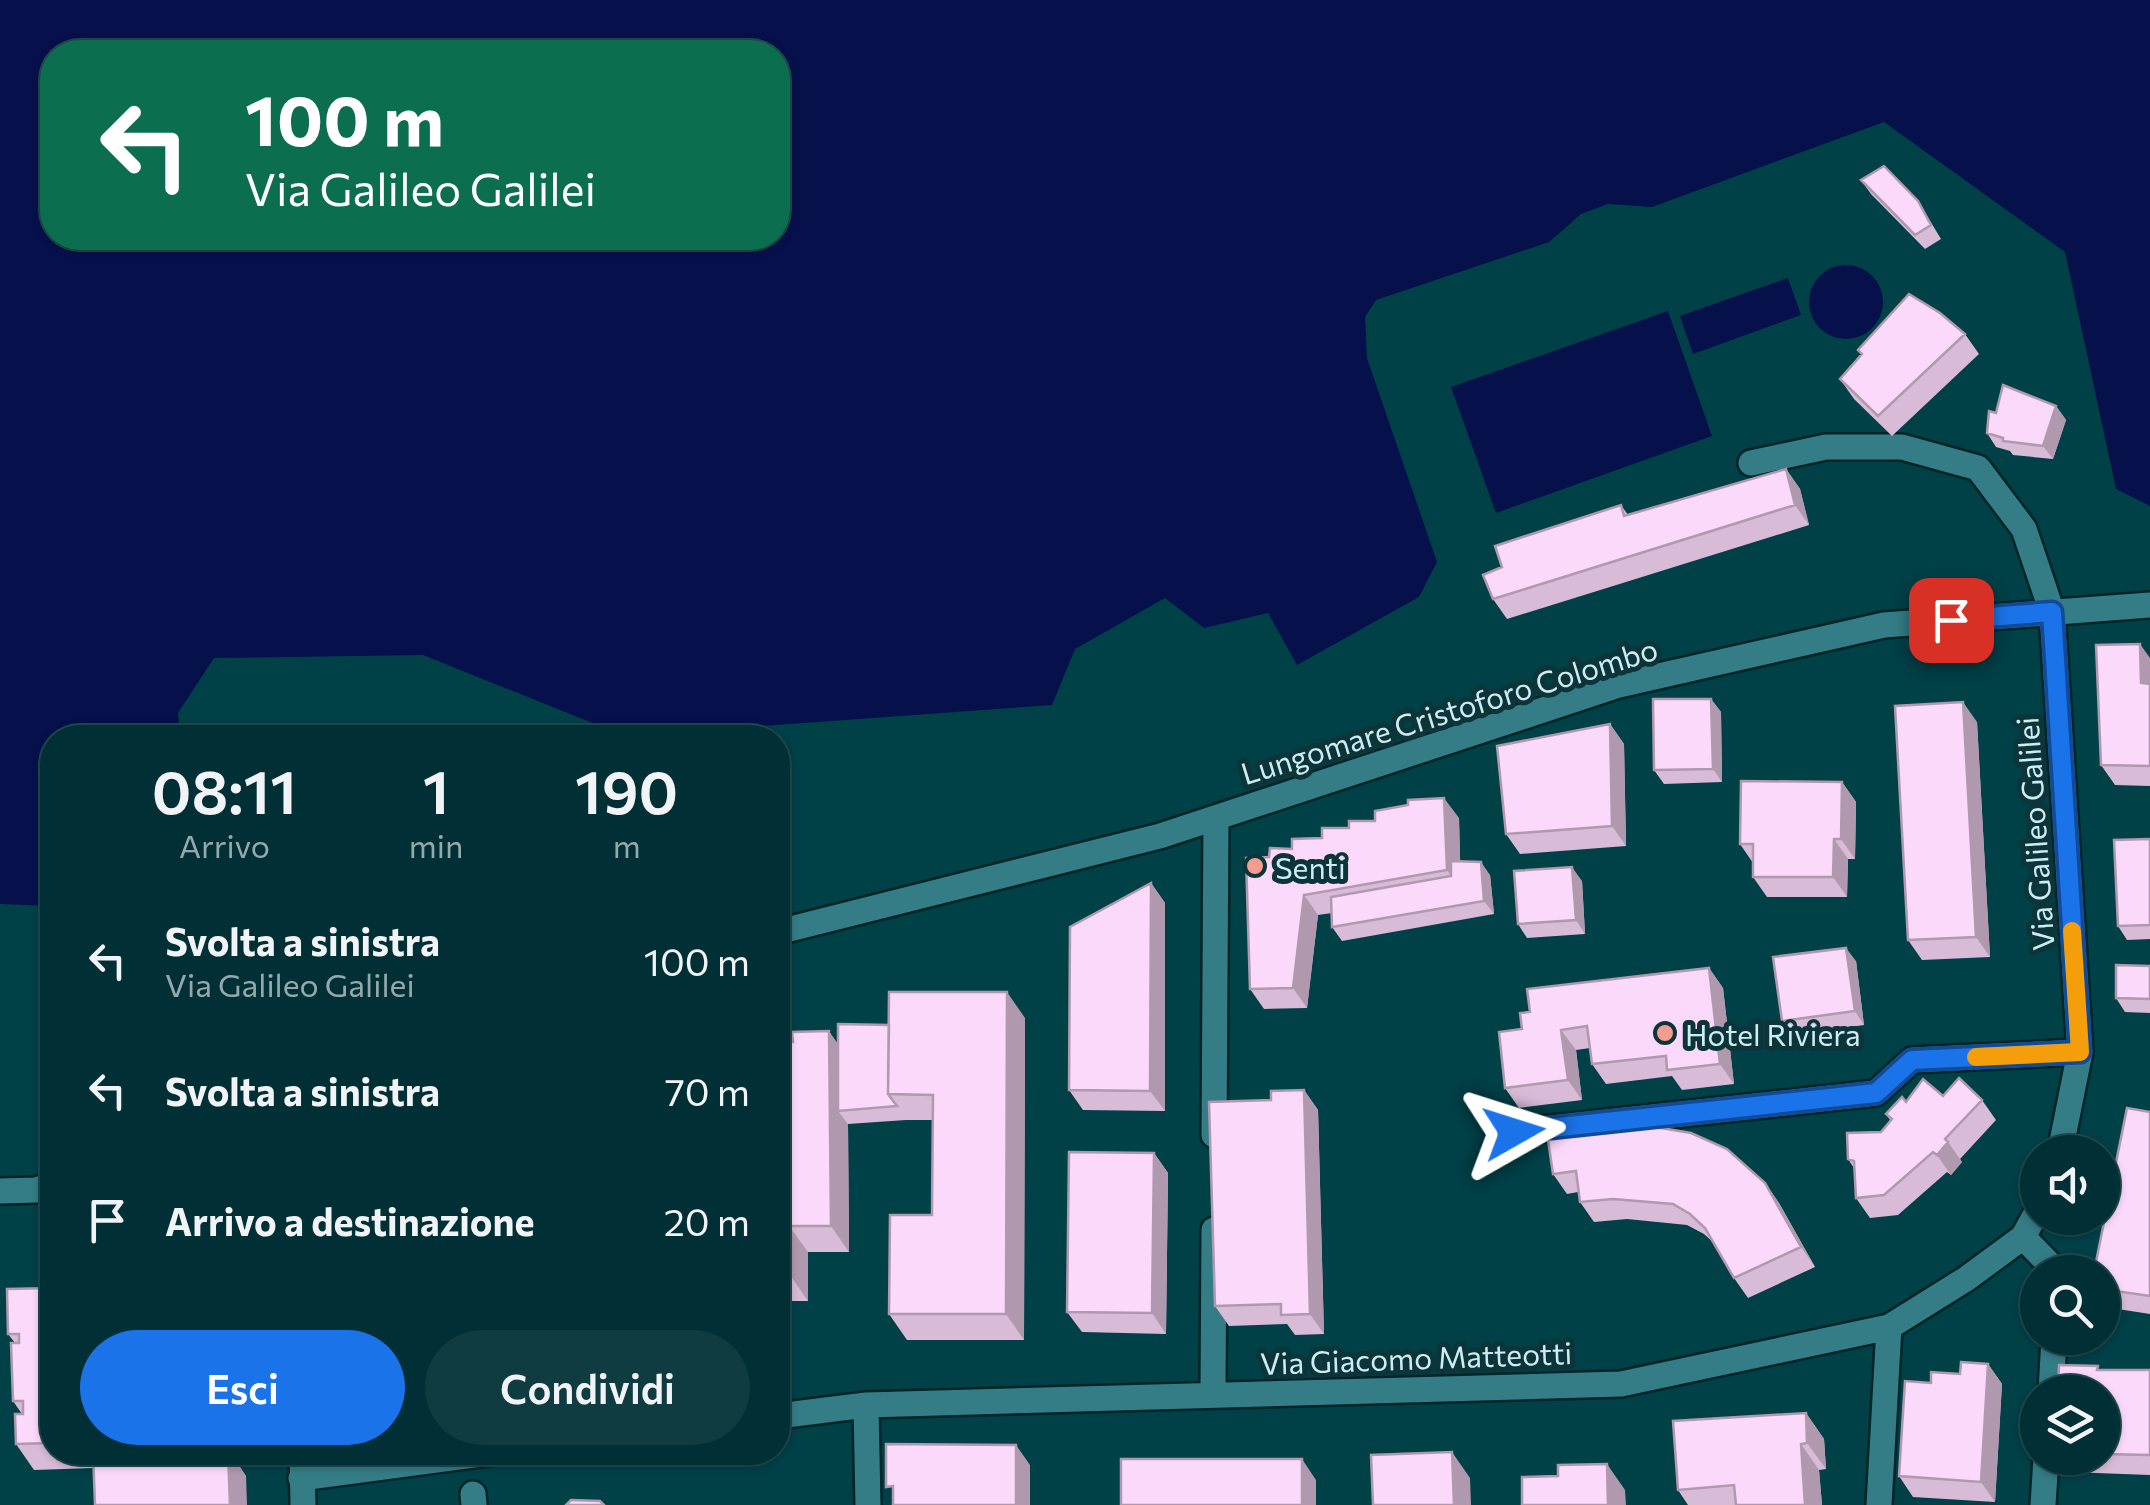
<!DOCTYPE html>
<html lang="it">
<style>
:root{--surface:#003035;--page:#0e3c41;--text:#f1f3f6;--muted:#95a9ad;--line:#224b50;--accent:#1a73e8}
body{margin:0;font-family:Commissioner,sans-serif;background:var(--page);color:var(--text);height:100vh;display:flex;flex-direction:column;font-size:38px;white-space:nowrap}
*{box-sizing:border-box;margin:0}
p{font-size:32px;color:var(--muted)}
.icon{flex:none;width:55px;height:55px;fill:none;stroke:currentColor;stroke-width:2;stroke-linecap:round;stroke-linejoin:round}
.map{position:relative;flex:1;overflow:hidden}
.sheet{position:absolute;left:40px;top:725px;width:750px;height:740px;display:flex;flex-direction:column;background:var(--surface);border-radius:40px;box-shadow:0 2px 8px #0004,0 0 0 2px var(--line)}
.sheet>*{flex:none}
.banner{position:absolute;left:40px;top:40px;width:750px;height:210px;border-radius:40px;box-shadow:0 2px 8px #0004,0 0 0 2px var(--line);background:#0b6e4f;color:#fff;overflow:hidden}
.buttons{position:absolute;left:2020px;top:1135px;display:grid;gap:20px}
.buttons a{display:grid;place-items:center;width:100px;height:100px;border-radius:50%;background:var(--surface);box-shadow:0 2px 8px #0004,0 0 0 2px var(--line);font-size:50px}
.pin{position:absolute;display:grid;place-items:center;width:85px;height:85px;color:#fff;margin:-42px;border-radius:20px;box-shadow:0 5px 15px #0006}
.me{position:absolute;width:110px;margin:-55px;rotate:84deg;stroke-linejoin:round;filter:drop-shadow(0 0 8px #0008)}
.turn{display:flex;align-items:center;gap:35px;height:210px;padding:0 40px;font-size:45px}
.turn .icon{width:130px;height:130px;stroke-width:2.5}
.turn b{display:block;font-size:70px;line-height:85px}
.eta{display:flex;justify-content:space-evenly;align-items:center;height:170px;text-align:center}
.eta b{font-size:60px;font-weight:600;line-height:70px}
.button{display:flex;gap:20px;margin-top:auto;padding:20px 40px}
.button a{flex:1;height:115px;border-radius:60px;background:var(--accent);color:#fff;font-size:40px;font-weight:600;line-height:115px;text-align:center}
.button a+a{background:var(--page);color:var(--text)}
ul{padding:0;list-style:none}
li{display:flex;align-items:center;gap:30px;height:130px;padding:0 40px}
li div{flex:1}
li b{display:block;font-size:38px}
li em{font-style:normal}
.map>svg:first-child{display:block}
.water{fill:#06114b;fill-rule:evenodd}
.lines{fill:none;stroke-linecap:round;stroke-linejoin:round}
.minor-casing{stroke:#002529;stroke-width:30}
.minor{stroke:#347c86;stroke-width:25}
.wall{fill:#d8bbd7}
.shaded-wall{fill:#b098af}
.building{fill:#fbd9fa;stroke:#b098af;stroke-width:2.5}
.route-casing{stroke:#114b97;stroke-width:25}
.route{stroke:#1a73e8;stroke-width:18}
.slow{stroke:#f59e0b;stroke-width:18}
.poi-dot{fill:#f59c92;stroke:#0c3439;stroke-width:4}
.labels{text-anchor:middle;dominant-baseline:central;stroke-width:10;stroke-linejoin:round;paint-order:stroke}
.street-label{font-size:30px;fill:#cceef3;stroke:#0c3439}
.poi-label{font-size:30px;fill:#cceef3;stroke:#0c3439;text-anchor:start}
</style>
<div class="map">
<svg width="2150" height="1505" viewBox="0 0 2150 1505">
<rect width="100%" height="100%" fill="#004047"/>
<path class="water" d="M0,0H2150V506L2116,489L2065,252L1884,122L1652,207L1608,204L1581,214L1549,242L1376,300L1365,317L1367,358L1437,562L1419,597L1297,665L1268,613L1204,628L1165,598L1075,649L1052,705L625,736L423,655L214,658L178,713L180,737L52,738V906L0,904ZM52,52H778V238H52Z
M1809 302a37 37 0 1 1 74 0a37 37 0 1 1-74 0Z
M1788,278L1801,315L1693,354L1680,316Z
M1668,311L1712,436L1496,513L1451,387Z"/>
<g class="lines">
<defs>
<path id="minor" d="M1751,463L1826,447H1902L1978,468L2024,529L2052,612L2080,1052L2060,1152
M778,932L1160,836L1619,685L1884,625L2150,605
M1514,1132L1876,1093L1912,1060L2080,1052
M1214,1135L1216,818
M0,1191L36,1190L52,1185
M2038,1210L2023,1237L2057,1272
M2051,1392L2054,1338
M1213,1395L1214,1230
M866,1405L868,1505
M778,1416L866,1405L1621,1384L1889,1327L1966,1279L2023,1237
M302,1452L303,1505
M301,1478L496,1452
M473,1494L474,1505
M1879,1505L1889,1327
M2043,1505L2046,1458"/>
</defs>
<use href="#minor" class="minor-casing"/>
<use href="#minor" class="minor"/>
</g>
<path class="wall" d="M1861,180L1918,201L1941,239L1925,249L1871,194Z
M1965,334L1979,354L1892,436L1854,399L1840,379Z
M2056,406L2066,420L2053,459L2013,455L2010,451L1996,447L1987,433L1996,413Z
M1786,469L1800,489L1809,525L1507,619L1493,599L1502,567L1621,505L1628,515Z
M2150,658V786L2115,785L2101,765Z
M1711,699L1721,712L1722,782L1664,784L1654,770Z
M1977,722L1990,957L1922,960L1908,940Z
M1610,724L1624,744L1626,846L1520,854L1506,834Z
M1842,782L1856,802L1855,859H1848L1847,897H1767L1753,877V863L1740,844Z
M1459,818L1460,861L1490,875L1494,914L1342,941L1332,927V913L1318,915L1307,1008L1264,1009L1250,989L1269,857L1349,828Z
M2150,839V939L2127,940L2118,926Z
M1582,881L1585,934L1527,938L1518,924Z
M1151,883L1165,903V1111L1083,1110L1069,1090Z
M1856,961L1864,1025L1792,1035L1782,1021Z
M2150,966V1013L2125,1012L2116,998Z
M1709,968L1723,988L1734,1084L1682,1090L1672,1076L1606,1084L1592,1064L1590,1048L1576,1050L1582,1100L1519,1108L1505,1088L1522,1029L1530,1012Z
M1025,1018L1024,1340H907L889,1314L932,1215L933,1120H906L848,1124L849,1252H808V1301H778V1042L838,1044L889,1025Z
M1304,1090L1318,1110L1324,1334L1295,1335L1287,1324L1229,1326L1215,1306L1271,1100Z
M1943,1096L1982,1100L1996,1120L1960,1159L1962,1162L1951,1175L1947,1172L1898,1215L1870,1218L1856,1198L1854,1168L1848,1159L1881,1132L1890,1120L1886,1114L1906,1102Z
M2150,1112V1314L2105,1307L2102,1303V1272Z
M1547,1133L1765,1183L1779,1203L1815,1267L1748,1298L1734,1278L1714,1243L1704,1234L1687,1225L1627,1219L1594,1222L1580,1202L1578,1192L1567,1194L1553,1174Z
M1154,1153L1168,1173L1166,1334L1082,1332L1067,1312Z
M52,1288V1452H230L246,1476L93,1468L34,1470L16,1444L22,1414L13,1401L15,1343L8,1334Z
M1988,1364L2002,1384L1995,1502L1913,1497L1899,1476L1931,1383Z
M2100,1370H2150V1475L2069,1472L2059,1458H2102V1392Z
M1806,1413L1824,1439L1826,1469L1819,1470L1822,1505H1688L1678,1490Z"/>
<path class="shaded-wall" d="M2056,406L2066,420L2053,459L2043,446Z
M1786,469L1800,489L1809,525L1795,505Z
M2140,644L2150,658V695L2141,683Z
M1711,699L1721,712L1722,782L1713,769Z
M1963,702L1977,722L1990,957L1976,937Z
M1610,724L1624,744L1626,846L1612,826Z
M1842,782L1856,802L1855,859L1841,839Z
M1444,798L1459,818L1461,890L1447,870Z
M1834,839L1848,859L1847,897L1833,877Z
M1481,862L1490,875L1494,914L1484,901Z
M1572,867L1582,881L1585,934L1576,920Z
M1151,883L1165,903V1111L1150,1091Z
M1304,895L1318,915L1307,1008L1293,988Z
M1846,948L1856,961L1864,1025L1855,1011Z
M1709,968L1723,988L1734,1084L1720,1064Z
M1007,992L1025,1018L1024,1340L1006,1314Z
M1561,1030L1576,1050L1582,1100L1568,1080Z
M829,1031L847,1057L838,1111L848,1124L849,1252L831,1226Z
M1304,1090L1318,1110L1324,1334L1310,1314Z
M1948,1142L1962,1162L1951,1175L1937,1155Z
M1154,1153L1168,1173L1166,1334L1152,1313Z
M1765,1183L1779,1203L1815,1267L1801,1247Z
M789,1226L808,1252V1301L790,1275Z
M1988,1364L2002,1384L1995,1502L1981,1482Z
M1806,1413L1824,1439L1826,1469L1807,1443Z
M1801,1444L1819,1470L1822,1505H1805Z
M1016,1445L1030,1465V1505H1016Z
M228,1452L246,1476L247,1505H230Z
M1452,1452L1470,1478L1471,1505H1454Z
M1302,1459L1316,1480V1505H1302Z
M1607,1464L1625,1490L1626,1505H1608Z"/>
<path class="building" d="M1884,166L1918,201L1931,225L1915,235L1861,180Z
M1909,294L1940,313L1965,334L1878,416L1840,379L1862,354L1858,350Z
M2003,385L2056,406L2043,446L2003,441V438L1987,433L1989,411L1996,413Z
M1786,469L1795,505L1493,599L1483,575L1502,567L1495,546L1621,505L1624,516Z
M2140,644L2141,683L2150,684V766L2101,765L2096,645Z
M1653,699H1711L1713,769L1654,770Z
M1963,702L1976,937L1908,940L1895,706Z
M1610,724L1612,826L1506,834L1497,746Z
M353,730V738H298V735Z
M1741,781L1842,782L1841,839H1834L1833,877H1753V844H1740Z
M1444,798L1447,870L1304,895L1293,988L1250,989L1246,858L1269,857L1270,848L1292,849V839L1322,838V828H1349V821H1375V811L1408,805V800Z
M2150,839V925L2118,926L2114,840Z
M1451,861L1481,862L1484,901L1332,927L1331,897L1451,876Z
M1572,867L1576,920L1518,924L1514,871Z
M1151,883L1150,1091L1069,1090L1070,927Z
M1846,948L1855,1011L1782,1021L1773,957Z
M2116,965L2150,966V999L2116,998Z
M1709,968L1720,1064L1667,1070L1666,1056L1592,1064L1587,1026L1561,1030L1568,1080L1505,1088L1499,1032L1522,1029L1520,1013L1530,1012L1527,989Z
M889,992H1007L1006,1314H889L890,1215H932L933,1095L888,1094Z
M838,1024L889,1025L888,1094L897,1106L838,1111Z
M829,1031L831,1226H789L790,1275H778V1042H793L792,1032Z
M1959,1078L1982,1100L1945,1139L1948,1142L1937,1155L1933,1152L1884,1195L1856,1198L1854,1161L1848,1159L1847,1133L1881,1132L1892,1119L1886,1114L1902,1097L1906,1102L1923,1079L1943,1096Z
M1304,1090L1310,1314L1281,1315V1304L1215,1306L1209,1102L1271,1100V1091Z
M2127,1108L2150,1112V1296L2102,1289V1272H2094Z
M1643,1125L1691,1133L1727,1149L1765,1183L1801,1247L1734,1278L1705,1228L1690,1214L1673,1204L1613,1199L1580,1202L1576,1171L1553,1174L1547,1133Z
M1069,1152L1154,1153L1152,1313L1067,1312Z
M52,1288V1443L16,1444L15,1414H23V1401H13L11,1343H19V1334H8L7,1289Z
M1961,1362L1988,1364L1981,1482L1899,1476L1905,1381L1931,1383V1372L1960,1374Z
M2059,1365L2098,1366L2097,1370H2150V1455L2102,1454V1392H2058Z
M1806,1413L1807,1443L1801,1444L1805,1505H1736L1734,1485L1678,1490L1673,1421Z
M886,1444L1016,1445V1505H893V1486L886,1487Z
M93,1452H228L230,1505H95Z
M1452,1452L1454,1505H1373L1371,1455Z
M1121,1459H1302V1505H1121Z
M1607,1464L1608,1505H1522V1477L1558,1476V1465Z
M571,1500L600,1501L604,1505H566Z"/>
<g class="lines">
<defs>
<path id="route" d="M1514,1132L1876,1093L1912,1060L2080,1052L2052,612L1951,620"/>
</defs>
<use href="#route" class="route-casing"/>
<use href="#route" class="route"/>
<path class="slow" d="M1976,1057L2080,1052L2072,931"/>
</g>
<g class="poi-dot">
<circle cx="1255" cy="866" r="10"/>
<circle cx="1665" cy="1033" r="10"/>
</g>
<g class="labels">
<g class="street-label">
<text transform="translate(1449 710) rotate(-17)">Lungomare Cristoforo Colombo</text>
<text transform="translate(2034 834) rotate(-94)">Via Galileo Galilei</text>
<text transform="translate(1416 1357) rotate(-2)">Via Giacomo Matteotti</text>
</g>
<g class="poi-label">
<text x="1275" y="866">Senti</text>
<text x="1685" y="1033">Hotel Riviera</text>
</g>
</g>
</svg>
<div class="buttons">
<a><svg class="icon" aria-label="sound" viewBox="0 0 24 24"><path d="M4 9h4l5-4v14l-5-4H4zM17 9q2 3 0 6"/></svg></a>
<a><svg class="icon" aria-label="search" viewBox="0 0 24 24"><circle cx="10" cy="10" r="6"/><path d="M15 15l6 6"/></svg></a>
<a><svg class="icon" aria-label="layers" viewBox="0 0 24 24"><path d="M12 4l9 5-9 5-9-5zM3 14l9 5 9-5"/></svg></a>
</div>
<div class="pin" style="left:1951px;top:620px;background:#d93025"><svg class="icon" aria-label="arrive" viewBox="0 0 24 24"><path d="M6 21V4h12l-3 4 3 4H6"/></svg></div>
<svg class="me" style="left:1514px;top:1132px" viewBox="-20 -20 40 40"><path d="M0-17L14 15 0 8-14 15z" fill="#1a73e8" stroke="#fff" stroke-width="4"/></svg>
<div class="banner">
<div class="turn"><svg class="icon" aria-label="left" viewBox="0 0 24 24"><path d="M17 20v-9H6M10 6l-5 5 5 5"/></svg><div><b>100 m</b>Via Galileo Galilei</div></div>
</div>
<section class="sheet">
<div class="eta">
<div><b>08:11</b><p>Arrivo</p></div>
<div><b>1</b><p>min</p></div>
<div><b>190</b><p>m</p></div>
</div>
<ul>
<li><svg class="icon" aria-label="left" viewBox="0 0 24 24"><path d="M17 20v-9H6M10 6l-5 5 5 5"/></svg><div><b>Svolta a sinistra</b><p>Via Galileo Galilei</p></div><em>100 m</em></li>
<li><svg class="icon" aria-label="left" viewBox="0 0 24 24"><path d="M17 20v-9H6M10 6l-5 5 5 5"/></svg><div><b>Svolta a sinistra</b></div><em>70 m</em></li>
<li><svg class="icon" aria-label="arrive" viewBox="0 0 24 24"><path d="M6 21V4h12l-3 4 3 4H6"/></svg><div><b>Arrivo a destinazione</b></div><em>20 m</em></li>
</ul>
<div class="button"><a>Esci</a><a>Condividi</a></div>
</section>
</div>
